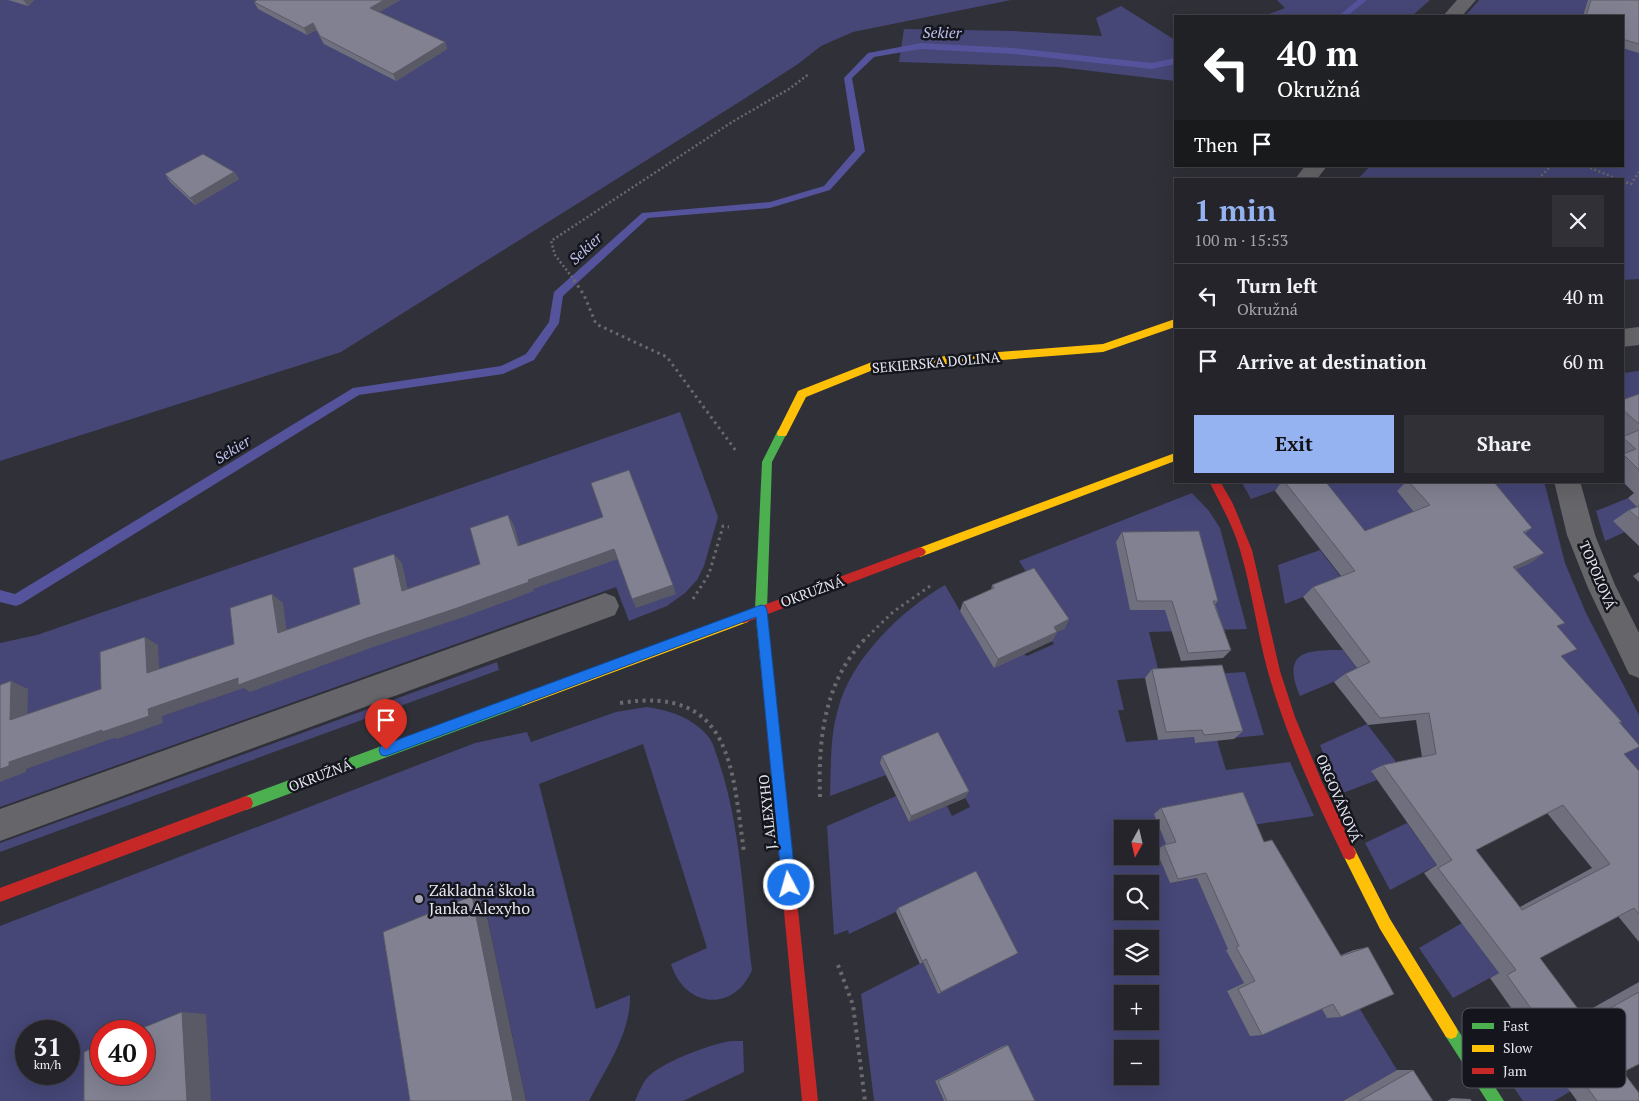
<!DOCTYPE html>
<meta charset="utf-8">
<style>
:root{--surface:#24242a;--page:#303036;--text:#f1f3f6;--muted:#a3a4a8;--line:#414147;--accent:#95b2f1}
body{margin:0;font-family:"PT Serif",serif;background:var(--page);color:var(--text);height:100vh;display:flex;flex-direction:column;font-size:19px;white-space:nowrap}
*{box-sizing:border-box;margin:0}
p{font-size:16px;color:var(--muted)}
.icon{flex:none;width:28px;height:28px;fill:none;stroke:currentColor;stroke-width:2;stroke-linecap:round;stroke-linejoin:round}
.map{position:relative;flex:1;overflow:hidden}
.panel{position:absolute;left:1174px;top:178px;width:450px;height:305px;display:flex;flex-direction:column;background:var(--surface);border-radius:0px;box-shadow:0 5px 20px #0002,0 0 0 1px var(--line)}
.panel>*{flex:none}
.guide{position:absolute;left:1174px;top:15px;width:450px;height:152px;border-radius:0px;box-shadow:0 5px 20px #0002,0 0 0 1px var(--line);background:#202124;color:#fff;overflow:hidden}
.needle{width:32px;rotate:188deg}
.controls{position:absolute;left:1114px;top:820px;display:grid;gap:10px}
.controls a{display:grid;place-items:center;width:45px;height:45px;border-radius:0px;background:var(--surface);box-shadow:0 5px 20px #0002,0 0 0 1px var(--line);font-size:25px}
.speed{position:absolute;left:15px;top:1020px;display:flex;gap:10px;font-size:25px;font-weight:700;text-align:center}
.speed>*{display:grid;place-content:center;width:65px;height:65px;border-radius:50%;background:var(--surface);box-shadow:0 5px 20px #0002,0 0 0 1px var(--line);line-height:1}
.speed small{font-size:12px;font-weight:400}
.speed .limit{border:8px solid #d22;background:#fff;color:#111}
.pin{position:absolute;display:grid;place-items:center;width:42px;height:42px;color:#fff;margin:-51px -21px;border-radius:50% 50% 50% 0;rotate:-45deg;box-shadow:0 0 5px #0007}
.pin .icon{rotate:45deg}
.me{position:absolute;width:55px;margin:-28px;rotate:354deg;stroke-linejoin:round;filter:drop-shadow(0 0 4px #0008)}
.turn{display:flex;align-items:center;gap:18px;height:105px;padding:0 20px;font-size:22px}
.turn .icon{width:65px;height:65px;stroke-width:2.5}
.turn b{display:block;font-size:35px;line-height:42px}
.then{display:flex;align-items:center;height:48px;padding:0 20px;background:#0003;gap:10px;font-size:19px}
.round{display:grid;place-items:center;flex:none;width:52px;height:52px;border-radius:0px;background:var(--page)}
.headline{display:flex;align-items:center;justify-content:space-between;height:85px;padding:0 20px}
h1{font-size:30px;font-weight:700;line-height:38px;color:var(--accent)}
.button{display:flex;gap:10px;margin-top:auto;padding:10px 20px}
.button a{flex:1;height:58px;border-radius:0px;background:var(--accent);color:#111;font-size:20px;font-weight:700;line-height:58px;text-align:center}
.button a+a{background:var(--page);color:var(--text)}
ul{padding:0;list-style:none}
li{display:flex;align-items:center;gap:15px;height:65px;padding:0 20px;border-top:1px solid var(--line)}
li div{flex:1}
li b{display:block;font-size:19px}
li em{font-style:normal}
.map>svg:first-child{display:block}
.green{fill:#464677;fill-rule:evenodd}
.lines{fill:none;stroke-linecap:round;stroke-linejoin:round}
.stream{fill:#54539b;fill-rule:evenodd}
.path-far2{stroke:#69696e;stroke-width:2.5;stroke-dasharray:2 2.5;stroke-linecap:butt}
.path-far1{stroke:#69696e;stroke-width:3;stroke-dasharray:2.5 4;stroke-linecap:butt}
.path{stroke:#69696e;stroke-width:4;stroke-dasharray:3 4.5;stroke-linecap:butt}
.street{fill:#66666a;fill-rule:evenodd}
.fast{fill:#4caf50;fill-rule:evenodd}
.slow{fill:#ffc107;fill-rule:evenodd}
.jam{fill:#c62828;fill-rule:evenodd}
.wall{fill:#6f6f7e;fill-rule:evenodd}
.shaded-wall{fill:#5a5a66}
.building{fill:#818192;stroke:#5a5a66;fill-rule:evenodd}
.route{fill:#1a73e8;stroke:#114b97}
.poi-dot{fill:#a6a6b0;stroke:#15161d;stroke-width:2}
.labels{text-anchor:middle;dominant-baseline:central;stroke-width:5;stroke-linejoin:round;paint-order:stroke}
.street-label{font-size:14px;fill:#e5e6f0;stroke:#15161d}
.water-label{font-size:15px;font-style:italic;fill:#bec1ec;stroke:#15161d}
.near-poi-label{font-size:16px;fill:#e5e6f0;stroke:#15161d;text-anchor:start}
.key{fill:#15161d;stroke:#53545c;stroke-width:1}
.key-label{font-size:14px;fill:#e5e6f0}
</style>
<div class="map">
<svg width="1639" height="1101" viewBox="0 0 1639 1101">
<rect width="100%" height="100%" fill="#303038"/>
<path class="green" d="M0,0H1011L853,32L821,46L798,64L744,99L341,352L0,461Z
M1277,0H1430L1412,16H1264L1285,8Z
M1479,0H1639V279L1623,280L1622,179H1358L1370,166H1622V16H1465Z
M1121,6L1175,40V81L1058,67L899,62L904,29L1013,31L1102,36L1096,18Z
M1639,371V401L1623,407V373Z
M680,412L718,517L704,566L697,580L685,593L667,606L629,621L616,587L0,807V643L37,635Z
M1241,481H1302L1251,499Z
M1307,481H1544L1565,563L1586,613L1639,715V798L1418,516L1354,541Z
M1192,493L1209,511L1220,528L1247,629L1149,632L1160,677L1117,680L1124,710H1118L1126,742L1194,737L1195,743L1217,740L1226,770L1290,762L1314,816L1245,826L1156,850L1170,883L1197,878L1244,983L1228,991L1320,1006H1358L1397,1070L1343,1101H1030L935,1081L944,1101H874L861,994L923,962L938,993L1012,956L972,876L849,934L848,930L834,935L827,826L896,796L909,822L947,806L952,816L970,807L935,740L881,763L886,775L830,796C831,767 830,736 838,709C851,659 901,610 945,585L960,611L1027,656L1054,644L1049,636L1064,629L1019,561ZM1122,829H1150V856H1122ZM1122,884H1150V911H1122ZM1122,939H1150V966H1122ZM1122,994H1150V1021H1122ZM1122,1049H1150V1076H1122Z
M1628,498L1639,509L1614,521L1625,532L1605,541L1596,511Z
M1320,550L1344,581L1285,604L1278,565Z
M1343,650L1359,671L1300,696C1281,651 1306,650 1343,650Z
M497,662L499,670L0,852V843Z
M1245,672L1264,735L1233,738L1195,675Z
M646,707C669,710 691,717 707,735C713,741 715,751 718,759C741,826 743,900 752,970C733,1014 684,1007 671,964L707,948L643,744L539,784L596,1009L630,995C631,1033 606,1068 589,1101H526L484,902L426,1101H211L144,1031H101V1074L113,1101H0V926L475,743L527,732L531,742L616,712ZM26,1031H69V1074H26Z
M1367,724L1397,763L1372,773L1377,780L1340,794L1320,745Z
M1407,823L1437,865L1390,890L1365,843Z
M1462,923L1499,973L1453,998L1419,948Z
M1512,1009L1571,1091L1554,1101H1523L1475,1030Z
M732,1041H743L744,1072L683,1101H635C639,1092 643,1081 650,1075C666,1061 712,1043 732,1041Z"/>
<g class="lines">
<path class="stream" d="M1358,0H1367L1347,16H1338Z
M921,43L1013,48L1152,63L1175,58V64L1152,69L1013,54L921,49L874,57L852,78L865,151L830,190L770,208L648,218L563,296L559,323L534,360L503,374L359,395L21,604L16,606L0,602V590L15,594L353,388L501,366L526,354L549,322L554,292L642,213L770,202L824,186L855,150L844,78L868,53Z"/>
<path class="path-far2" d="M1586,166L1617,179
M1538,179L1551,166
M1622,181L1631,184L1639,172
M575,281L555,255L551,241L732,122L789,89L809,74"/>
<path class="path-far1" d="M574,280L584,295L596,324L667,357L736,451
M693,599L709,574L723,526L729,527
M863,641L893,612L930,586"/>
<path class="path" d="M620,703C732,685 732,767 744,852
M820,797C818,740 824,683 864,640
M838,965L853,1005L865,1101"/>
<path class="street" d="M1457,0H1476L1462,16H1443Z
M1305,166H1327L1317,179H1295Z
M1639,327V345L1622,347V329Z
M1554,481H1580L1595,535L1615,585L1639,633V678L1629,674L1588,588L1567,535Z
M605,593L615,597L619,606L615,615L0,841V809Z"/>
<path class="fast" d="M782,429L787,433L772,462L767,610L775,690L773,694L769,696L765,694L763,690L755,610L762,462L778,430Z
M523,694L527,696L529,700L527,704L523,706L246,810L241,808L239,803L241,798L246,796Z
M1451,1025L1456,1027L1504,1101H1487L1446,1037L1444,1032L1446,1027Z"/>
<path class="slow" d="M1175,319V327L1103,352L873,370L806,397L786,436H778L777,433L798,391L872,362L1103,344Z
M1175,453V461L920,557L916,555L914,552L916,549Z
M744,613L748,614L750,618L748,622L523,706L519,704L517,700L519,696L523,694Z
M1349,846L1354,848L1390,919L1456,1027L1458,1032L1456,1037L1451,1039L1446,1037L1380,929L1342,853L1344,848Z"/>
<path class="jam" d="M1209,481H1220L1233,504L1252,550L1280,671L1295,717L1322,782L1356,853L1354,858L1349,860L1344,858C1315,798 1286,736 1268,672C1257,632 1252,590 1240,550C1233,525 1220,504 1209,481Z
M920,547L924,549L926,552L924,555L744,623L740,622L738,618L740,614Z
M769,684L773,686L775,690L818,1101H802L763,690L765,686Z
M246,796L251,798L253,803L251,808L0,902V888Z"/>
</g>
<path class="wall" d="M8,0H34L28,6Z
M400,0L379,12L445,42L447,49L396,81L324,44L316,30L307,35L258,9L254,2Z
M1588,0H1639V53L1622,48V16H1583Z
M234,172L239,179L195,205L170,182L165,174Z
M1639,394V546L1613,521L1629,510L1637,507L1628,498L1634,493L1622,481V437H1624L1622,435V400Z
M1282,481H1325L1365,531L1414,512L1397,491L1407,481H1493L1532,528L1525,533L1544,553L1530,563L1516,569L1558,627L1562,657L1622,722L1620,723L1624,754L1639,771V942L1618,916L1540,958L1582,1014L1639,982V1064L1623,1072L1639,1101H1577L1490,978L1499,973L1424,873L1437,865L1371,771L1383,765L1422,757L1416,720L1368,725L1334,682L1345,674L1357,668L1303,597L1313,587L1341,576L1275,491ZM1547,813L1592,868L1520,907L1476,850Z
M1122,532L1218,601L1215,604L1231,650L1223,658L1181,661L1165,610H1130L1116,542Z
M1639,572V582L1633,576Z
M992,585L1069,619L1064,629L1057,632L1052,641L994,668L960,611L963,602L991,590Z
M1152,669L1243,731L1234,739L1195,743L1194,737L1158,740L1145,678Z
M882,756L969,791L965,798L909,822L880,763Z
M1161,808L1264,842L1341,955L1354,950L1368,947L1341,1017L1327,1018L1322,1009L1262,1035L1250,1036L1227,991L1244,983L1226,950L1228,949L1197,878L1170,883L1156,850L1166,844L1154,814Z
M898,908L1018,953L938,994L923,962L920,964L896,912Z
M1008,1045L1035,1101H944L935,1081L1003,1046Z
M1397,1070H1413L1433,1101H1343Z
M1452,1098L1470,1099L1472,1101H1447Z"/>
<path class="shaded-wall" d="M23,0H34L28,6Z
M384,0H400L373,16L370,8Z
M313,23L316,30L307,35L304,28Z
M445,42L447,49L396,81L393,74Z
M234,172L239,179L195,205L190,198Z
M508,515L514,525L523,556L518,546Z
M614,549L618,559L533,589L534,591L464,617L376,646L250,692L244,688L162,716L163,723L117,739L114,738L26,769V772L0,782V769L9,762L148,709L528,580Z
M1544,553L1530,563L1500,577L1513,567Z
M394,554L402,563L410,600L402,591Z
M673,585L676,594L636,608L632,599Z
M272,594L283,603L288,641L278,633Z
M1069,619L1064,629L1057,632L1052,641L994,668L998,659L1054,627Z
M145,637L158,645L160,681L147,673Z
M11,681L28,689L27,727L10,720Z
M969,791L965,798L909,822L911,816Z
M472,896L484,902L526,1101H513Z
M182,1012L206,1014L211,1101H187Z"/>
<path class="building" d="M257,0H384L370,8L445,42L393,74L320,36L313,23L304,28L254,2Z
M1591,0H1639V44L1622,39V16H1586Z
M203,154L234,172L190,198L165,174Z
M1639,394V424L1622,409V400Z
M1639,430V470L1623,454L1636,449L1622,437Z
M629,470L673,585L632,599L614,549L528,580L529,582L457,608L367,638L238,685V678L148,709L149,716L102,732V730L9,762V766L0,769V685L11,681L10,720L101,689L100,652L145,637L147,673L234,644L230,608L272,594L278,633L360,604L353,568L394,554L402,591L480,564L470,528L508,515L518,546L603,517L591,483Z
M1284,481H1325L1365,531L1430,505L1408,481H1493L1532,528L1523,532L1544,553L1513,567L1565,623L1557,626L1577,649L1561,656L1622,722H1619L1639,745V747L1624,754L1639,771V914L1634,908L1540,958L1587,1021L1639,992V1064L1623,1072L1639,1093V1101H1597L1507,975L1516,970L1438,868L1452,860L1383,765L1436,754L1429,713L1380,718L1345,674L1370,662L1313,587L1355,571ZM1563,805L1610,864L1522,910L1476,850Z
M1639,506V519L1629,510Z
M1199,531L1218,601H1213L1231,650L1188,653L1172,601H1137L1122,532Z
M1034,568L1069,619L1054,627L1057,632L998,659L963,602L994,588L992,585Z
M1222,665L1243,731L1204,735L1202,730L1166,732L1152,669Z
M938,732L969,791L911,816L882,756Z
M1243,792L1264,842L1272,840L1341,956L1368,947L1394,994L1341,1017L1333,1004L1262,1035L1238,989L1255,981L1236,947L1239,946L1206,873L1178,879L1164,845L1176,842L1161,808Z
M976,871L1018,953L941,992L926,959L922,961L898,908Z
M472,896L513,1101H410L383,932Z
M182,1012L187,1101H84V1052L101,1045V1074H144V1031H135Z
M1008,1045L1035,1101H947L938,1081Z
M1413,1070L1433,1101H1359Z"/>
<path class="route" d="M761,605L765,606L767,610L796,885L794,890L789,892L784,890L782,885L756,617L386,756L381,755L379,750L381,746L386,744Z"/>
<circle class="poi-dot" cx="419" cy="899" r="5"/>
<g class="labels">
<g class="street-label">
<text transform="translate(936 362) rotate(-5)">SEKIERSKA DOLINA</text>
<text transform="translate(1598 575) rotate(67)">TOPOĽOVÁ</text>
<text transform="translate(812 591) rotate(-20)">OKRUŽNÁ</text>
<text transform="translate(320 775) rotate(-21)">OKRUŽNÁ</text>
<text transform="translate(1339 798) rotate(67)">ORGOVÁNOVÁ</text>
<text transform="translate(767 812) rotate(-96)">J. ALEXYHO</text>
</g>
<g class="water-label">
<text transform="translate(942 32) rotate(1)">Sekier</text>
<text transform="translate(585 248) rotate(-43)">Sekier</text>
<text transform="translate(232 449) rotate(-32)">Sekier</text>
</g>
<g class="near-poi-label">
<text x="429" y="890">Základná škola<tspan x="429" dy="18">Janka Alexyho</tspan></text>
</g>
</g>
<rect x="1462" y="1008" width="164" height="80" rx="8" class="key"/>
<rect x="1472" y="1023" width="22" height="6" fill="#4caf50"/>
<rect x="1472" y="1045" width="22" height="7" fill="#ffc107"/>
<rect x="1472" y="1068" width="22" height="6" fill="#c62828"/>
<g class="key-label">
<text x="1503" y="1031">Fast</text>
<text x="1503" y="1053">Slow</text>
<text x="1503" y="1076">Jam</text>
</g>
</svg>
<div class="controls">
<a><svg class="needle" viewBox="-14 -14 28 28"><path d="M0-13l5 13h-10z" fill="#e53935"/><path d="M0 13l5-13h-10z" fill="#a3a4a8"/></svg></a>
<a><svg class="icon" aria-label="search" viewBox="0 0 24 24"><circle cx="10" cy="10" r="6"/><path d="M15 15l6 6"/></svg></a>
<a><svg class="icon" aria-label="layers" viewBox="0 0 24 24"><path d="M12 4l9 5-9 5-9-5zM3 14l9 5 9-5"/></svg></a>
<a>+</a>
<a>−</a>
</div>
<div class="speed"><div>31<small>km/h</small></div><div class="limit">40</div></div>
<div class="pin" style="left:386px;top:750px;background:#d93025"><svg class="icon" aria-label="arrive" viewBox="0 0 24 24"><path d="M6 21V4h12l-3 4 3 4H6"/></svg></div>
<svg class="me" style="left:789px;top:885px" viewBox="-20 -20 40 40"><circle r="17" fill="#1a73e8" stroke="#fff" stroke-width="3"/><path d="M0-11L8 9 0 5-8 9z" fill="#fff"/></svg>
<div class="guide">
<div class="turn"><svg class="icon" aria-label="left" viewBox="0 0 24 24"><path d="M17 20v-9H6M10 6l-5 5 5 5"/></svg><div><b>40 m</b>Okružná</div></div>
<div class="then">Then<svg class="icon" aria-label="arrive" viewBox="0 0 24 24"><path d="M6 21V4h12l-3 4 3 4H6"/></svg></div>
</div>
<section class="panel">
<div class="headline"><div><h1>1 min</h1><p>100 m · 15:53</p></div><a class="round"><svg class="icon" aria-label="close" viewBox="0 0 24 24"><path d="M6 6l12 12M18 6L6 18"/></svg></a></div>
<ul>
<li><svg class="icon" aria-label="left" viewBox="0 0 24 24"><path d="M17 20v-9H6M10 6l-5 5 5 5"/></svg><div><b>Turn left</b><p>Okružná</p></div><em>40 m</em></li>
<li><svg class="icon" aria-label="arrive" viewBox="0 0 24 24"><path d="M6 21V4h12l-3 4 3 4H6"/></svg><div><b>Arrive at destination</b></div><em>60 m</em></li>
</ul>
<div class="button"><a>Exit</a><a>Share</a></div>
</section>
</div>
